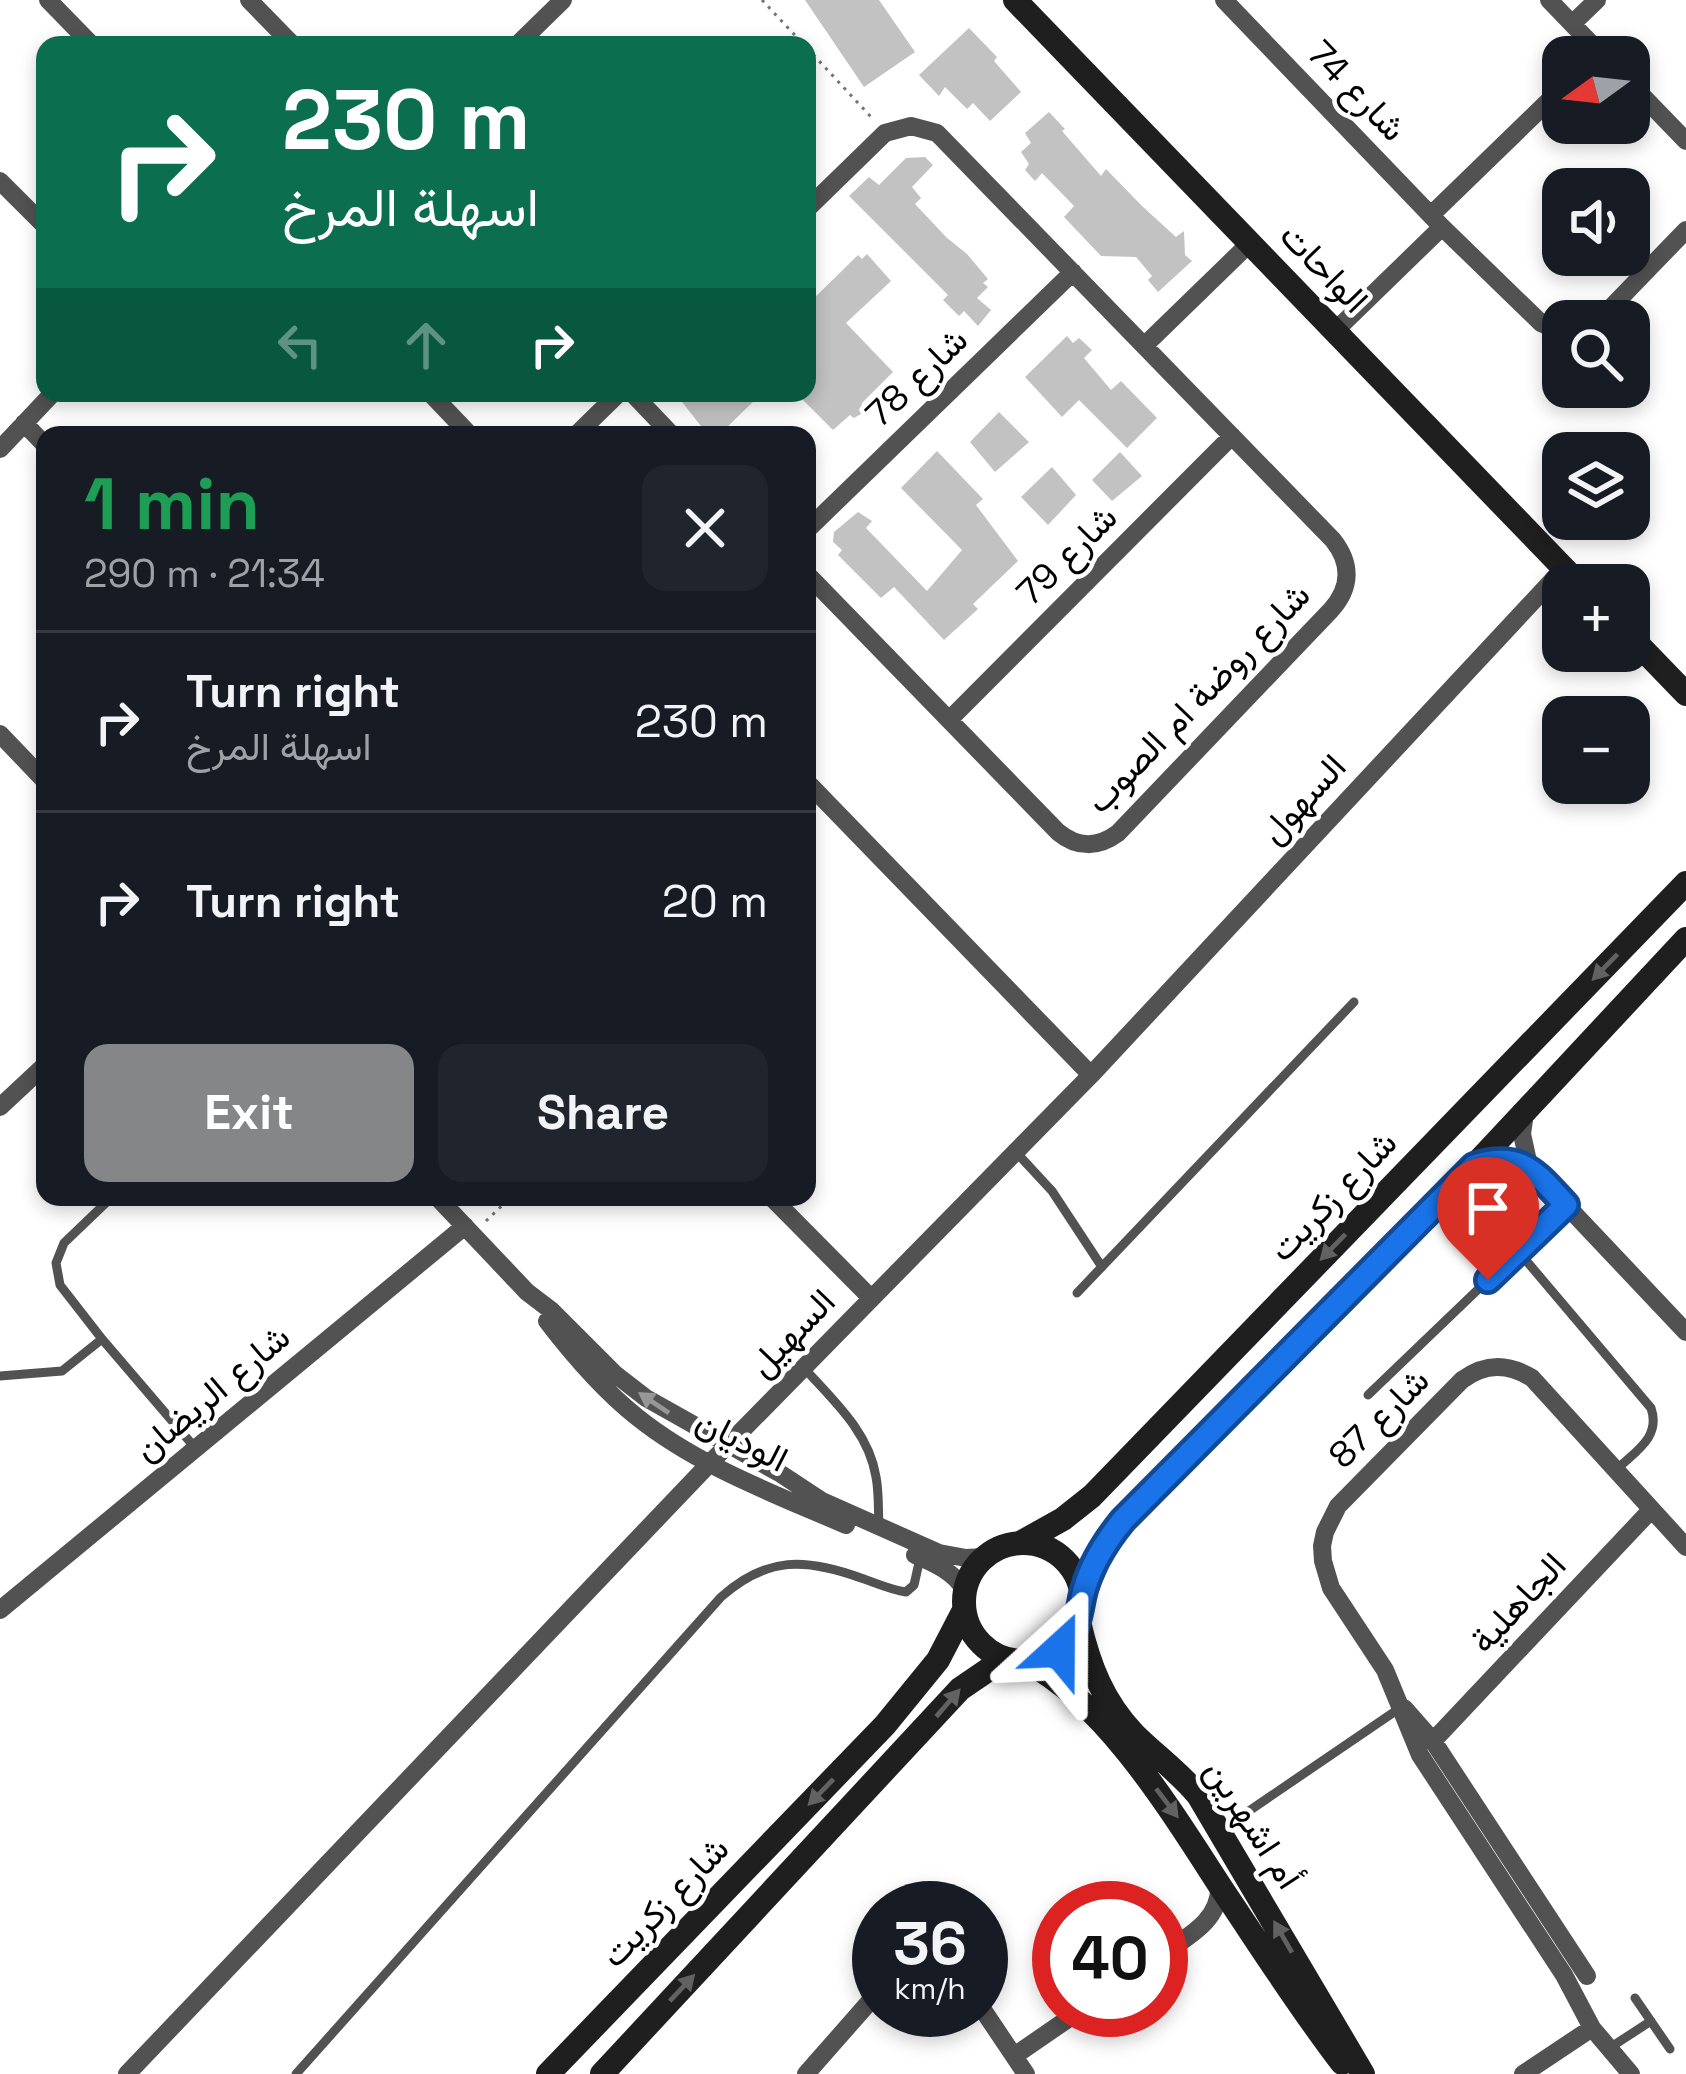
<!DOCTYPE html>
<meta charset="utf-8">
<style>
:root{--surface:#171b24;--page:#20242c;--text:#f1f3f6;--muted:#9ea1a6;--line:#363941;--accent:#858687}
body{margin:0;font-family:"Space Grotesk",Vazirmatn,sans-serif;background:var(--page);color:var(--text);height:100vh;display:flex;flex-direction:column;font-size:45px;white-space:nowrap}
*{box-sizing:border-box;margin:0}
p{font-size:39px;color:var(--muted)}
.icon{flex:none;width:66px;height:66px;fill:none;stroke:currentColor;stroke-width:2;stroke-linecap:round;stroke-linejoin:round}
.map{position:relative;flex:1;overflow:hidden}
.panel{position:absolute;left:36px;top:426px;width:780px;height:780px;display:flex;flex-direction:column;background:var(--surface);border-radius:24px;box-shadow:0 6px 18px #0003}
.panel>*{flex:none}
.banner{position:absolute;left:36px;top:36px;width:780px;height:366px;border-radius:24px;box-shadow:0 6px 18px #0003;background:#0b6e4f;color:#fff;overflow:hidden}
.needle{width:78px;rotate:255deg}
.buttons{position:absolute;left:1542px;top:36px;display:grid;gap:24px}
.buttons a{display:grid;place-items:center;width:108px;height:108px;border-radius:24px;background:var(--surface);box-shadow:0 6px 18px #0003;font-size:60px}
.speed{position:absolute;left:852px;top:1881px;display:flex;gap:24px;font-size:60px;font-weight:700;text-align:center}
.speed>*{display:grid;place-content:center;width:156px;height:156px;border-radius:50%;background:var(--surface);box-shadow:0 6px 18px #0003;line-height:1}
.speed small{font-size:30px;font-weight:400}
.speed .limit{border:18px solid #d22;background:#fff;color:#111}
.pin{position:absolute;display:grid;place-items:center;width:102px;height:102px;color:#fff;margin:-123px -51px;border-radius:50% 50% 50% 0;rotate:-45deg;box-shadow:0 0 12px #0007}
.pin .icon{rotate:45deg}
.me{position:absolute;width:132px;margin:-66px;rotate:24deg;stroke-linejoin:round;filter:drop-shadow(0 0 9px #0008)}
.turn{display:flex;align-items:center;gap:42px;height:252px;padding:0 48px;font-size:54px}
.turn .icon{width:156px;height:156px;stroke-width:2.5}
.turn b{display:block;font-size:84px;line-height:102px}
.lanes{display:flex;align-items:center;height:114px;padding:0 48px;background:#0003;justify-content:center;gap:60px;direction:ltr}
.lanes .off{opacity:.35}
.round{display:grid;place-items:center;flex:none;width:126px;height:126px;border-radius:24px;background:var(--page)}
.head{display:flex;align-items:center;justify-content:space-between;height:204px;padding:0 48px}
h1{font-size:72px;font-weight:800;line-height:90px;color:#1e9e55}
.primary-button{display:flex;gap:24px;margin-top:auto;padding:24px 48px}
.primary-button a{flex:1;height:138px;border-radius:24px;background:var(--accent);color:#fff;font-size:48px;font-weight:800;line-height:138px;text-align:center}
.primary-button a+a{background:var(--page);color:var(--text)}
ul{padding:0;list-style:none}
li{display:flex;align-items:center;gap:36px;height:180px;padding:0 48px;border-top:3px solid var(--line)}
li div{flex:1}
li b{display:block;font-size:45px}
li em{font-style:normal}
.map>svg:first-child{display:block}
.building{fill:#c2c2c2}
.lines{fill:none;stroke-linecap:round;stroke-linejoin:round}
.path{stroke:#747474;stroke-width:3;stroke-dasharray:3 6;stroke-linecap:butt}
.lane{stroke:#525252;stroke-width:9}
.street{stroke:#525252;stroke-width:18}
.secondary{stroke:#1f1f1f;stroke-width:24}
.oneway{fill:#626262}
.oneway2{fill:#979797}
.route-casing{stroke:#114b97;stroke-width:30}
.route{stroke:#1a73e8;stroke-width:21}
.labels{text-anchor:middle;dominant-baseline:central;stroke-width:9;stroke-linejoin:round;paint-order:stroke}
.street-label{font-size:36px;fill:#000;stroke:#fff}
</style>
<div class="map">
<svg width="1686" height="2074" viewBox="0 0 1686 2074">
<rect width="100%" height="100%" fill="#fff"/>
<path class="building" d="M805,0H879L915,52L864,87Z
M969,28L997,57L994,61L1021,92L990,121L973,103L967,109L945,87L939,96L919,75Z
M1049,112L1065,129L1062,131L1101,176L1106,169L1142,206L1176,237L1184,231L1185,255L1192,261L1158,292L1148,280L1152,276L1136,257L1101,256L1064,217L1074,206L1042,173L1035,181L1025,170L1029,164L1021,152L1031,143L1025,133Z
M925,157L933,165L912,187L921,198L915,204L947,238L967,254L988,279L983,283L988,287L977,298L991,310L978,326L964,311L959,316L943,300L948,295L849,196L869,177L879,185L906,158Z
M867,254L891,281L846,323L893,372L862,403L861,414L854,418L850,415L833,430L796,393H807V305L858,255L862,259Z
M1067,336L1073,343L1079,338L1092,350L1084,358L1111,390L1121,381L1157,418L1127,448L1079,400L1062,417L1025,377Z
M675,393H762L719,435H708Z
M999,412L1029,442L995,472L970,442Z
M937,451L983,499L976,505L1018,561L973,604L978,609L944,640L894,587L881,598L838,555L842,550L833,542L834,532L858,512L872,521L866,528L927,591L962,550L901,488Z
M1120,452L1142,476L1112,501L1092,480Z
M1052,467L1076,495L1048,525L1021,497Z"/>
<g class="lines">
<path class="path" d="M762,0L804,45
M807,48L872,118
M486,1221L511,1197"/>
<path class="lane" d="M1016,1152L1052,1191L1102,1267
M112,1197L64,1243L56,1263L60,1285L102,1339L197,1450
M1518,1251L1651,1408C1661,1437 1636,1451 1617,1469
M1077,1293L1354,1002
M804,1368C833,1400 869,1432 876,1477C879,1492 878,1508 879,1524
M0,1376L62,1371L102,1339
M1368,1395L1566,1205
M1221,1830L1400,1708
M1635,1998L1670,2049
M1611,2047L1651,2021
M296,2074L721,1597C767,1556 806,1558 861,1578C876,1583 891,1590 906,1592L914,1585L920,1558"/>
<path class="street" d="M48,0L92,45
M249,0L293,45
M1224,0L1442,227L1541,323L1563,333
M1549,0L1604,57
M1572,24L1597,0
M517,45L563,0
M1629,82L1686,141
M0,181L45,226
M807,209L885,133L911,126L937,133L1333,540C1352,564 1351,588 1331,610L1118,833C1098,848 1077,848 1058,832L807,574
M1431,215L1563,87
M1598,321L1686,230
M1335,331L1442,227
M1144,346L1250,243
M430,393L470,435
M632,393L672,435
M24,423L45,445
M576,435L619,393
M0,449L53,393
M807,530L1073,272
M949,720L1232,436
M0,734L45,781
M807,782L1091,1075
M0,1107L45,1065
M1525,1113L1522,1134L1529,1166L1686,1332
M1474,1166L1496,1161L1529,1166
M437,1197L527,1292L552,1311L615,1374L646,1398L781,1474L822,1501L939,1553L966,1558L984,1557
M771,1197L871,1298
M547,1321C573,1355 603,1390 637,1417C698,1466 775,1494 846,1525
M915,1555C934,1563 956,1573 965,1591
M0,1610L465,1226
M1404,1708L1433,1741L1587,1976
M1433,1741L1651,1510
M1161,1955C1187,1937 1222,1920 1219,1884
M981,2007L1026,2074
M1014,2056L1081,2010
M127,2074L710,1463L1091,1075L1564,568
M806,2074L879,1991
M1523,2074L1592,2028
M1631,2074L1592,2028L1564,1975L1420,1755L1385,1670L1331,1588L1323,1561L1322,1546L1325,1532L1338,1506L1462,1380C1485,1363 1508,1363 1532,1378L1686,1547"/>
<path class="secondary" d="M1015,0L1580,585
M1629,635L1686,694
M1020,1543L1063,1519L1092,1496L1686,883
M964 1602a59 59 0 1 1 118 0a59 59 0 1 1-118 0Z
M1082,1599L1105,1545L1123,1520L1474,1166L1686,939
M1079,1622C1089,1665 1103,1702 1134,1734C1155,1755 1179,1772 1198,1795L1363,2074
M1027,1662C1108,1705 1173,1814 1222,1889C1261,1947 1299,2007 1342,2063
M548,2074L885,1725L938,1660L964,1610
M602,2074L960,1689L1004,1659"/>
</g>
<defs><path id="oneway-solid" d="M-6-.8H1V-3.2L6.5 0L1 3.2V.8H-6Z" transform="scale(3)"/></defs>
<g class="oneway">
<use href="#oneway-solid" transform="translate(1605 967) rotate(134)"/>
<use href="#oneway-solid" transform="translate(1333 1247) rotate(134)"/>
<use href="#oneway-solid" transform="translate(948 1703) rotate(-49)"/>
<use href="#oneway-solid" transform="translate(821 1792) rotate(134)"/>
<use href="#oneway-solid" transform="translate(1167 1803) rotate(53)"/>
<use href="#oneway-solid" transform="translate(1283 1937) rotate(-120)"/>
<use href="#oneway-solid" transform="translate(682 1988) rotate(-47)"/>
</g>
<use class="oneway2" href="#oneway-solid" transform="translate(654 1403) rotate(-146)"/>
<g class="lines">
<defs>
<path id="route" d="M1059,1650C1076,1633 1078,1620 1082,1598C1088,1570 1105,1542 1123,1520L1474,1166C1522,1151 1536,1173 1566,1205L1488,1280"/>
</defs>
<use href="#route" class="route-casing"/>
<use href="#route" class="route"/>
</g>
<g class="labels">
<g class="street-label">
<text transform="translate(1357 91) rotate(46)">شارع 74</text>
<text transform="translate(1324 268) rotate(46)">الواحات</text>
<text transform="translate(917 377) rotate(-44)">شارع 78</text>
<text transform="translate(1067 555) rotate(-45)">شارع 79</text>
<text transform="translate(1198 698) rotate(-46)">شارع روضة ام الصوب</text>
<text transform="translate(1303 799) rotate(-47)">السهول</text>
<text transform="translate(1333 1196) rotate(-46)">شارع زكريت</text>
<text transform="translate(792 1333) rotate(-46)">السهيل</text>
<text transform="translate(212 1393) rotate(-40)">شارع الريضان</text>
<text transform="translate(1379 1418) rotate(-45)">شارع 87</text>
<text transform="translate(742 1440) rotate(27)">الوديان</text>
<text transform="translate(1518 1603) rotate(-47)">الجاهلية</text>
<text transform="translate(1253 1824) rotate(57)">أم اشهرين</text>
<text transform="translate(665 1902) rotate(-46)">شارع زكريت</text>
</g>
</g>
</svg>
<div class="buttons">
<a><svg class="needle" viewBox="-14 -14 28 28"><path d="M0-13l5 13h-10z" fill="#e53935"/><path d="M0 13l5-13h-10z" fill="#9ea1a6"/></svg></a>
<a><svg class="icon" aria-label="sound" viewBox="0 0 24 24"><path d="M4 9h4l5-4v14l-5-4H4zM17 9q2 3 0 6"/></svg></a>
<a><svg class="icon" aria-label="search" viewBox="0 0 24 24"><circle cx="10" cy="10" r="6"/><path d="M15 15l6 6"/></svg></a>
<a><svg class="icon" aria-label="layers" viewBox="0 0 24 24"><path d="M12 4l9 5-9 5-9-5zM3 14l9 5 9-5"/></svg></a>
<a>+</a>
<a>−</a>
</div>
<div class="speed"><div>36<small>km/h</small></div><div class="limit">40</div></div>
<div class="pin" style="left:1488px;top:1280px;background:#d93025"><svg class="icon" aria-label="arrive" viewBox="0 0 24 24"><path d="M6 21V4h12l-3 4 3 4H6"/></svg></div>
<svg class="me" style="left:1059px;top:1650px" viewBox="-20 -20 40 40"><path d="M0-17L14 15 0 8-14 15z" fill="#1a73e8" stroke="#fff" stroke-width="4"/></svg>
<div class="banner">
<div class="turn"><svg class="icon" aria-label="right" viewBox="0 0 24 24"><path d="M7 20v-9h11M14 6l5 5-5 5"/></svg><div><b>230 m</b>اسهلة المرخ</div></div>
<div class="lanes"><svg class="icon off" aria-label="left" viewBox="0 0 24 24"><path d="M17 20v-9H6M10 6l-5 5 5 5"/></svg><svg class="icon off" aria-label="ahead" viewBox="0 0 24 24"><path d="M12 20V5M6 11l6-6 6 6"/></svg><svg class="icon" aria-label="right" viewBox="0 0 24 24"><path d="M7 20v-9h11M14 6l5 5-5 5"/></svg></div>
</div>
<section class="panel">
<div class="head"><div><h1>1 min</h1><p>290 m · 21:34</p></div><a class="round"><svg class="icon" aria-label="close" viewBox="0 0 24 24"><path d="M6 6l12 12M18 6L6 18"/></svg></a></div>
<ul>
<li><svg class="icon" aria-label="right" viewBox="0 0 24 24"><path d="M7 20v-9h11M14 6l5 5-5 5"/></svg><div><b>Turn right</b><p>اسهلة المرخ</p></div><em>230 m</em></li>
<li><svg class="icon" aria-label="right" viewBox="0 0 24 24"><path d="M7 20v-9h11M14 6l5 5-5 5"/></svg><div><b>Turn right</b></div><em>20 m</em></li>
</ul>
<div class="primary-button"><a>Exit</a><a>Share</a></div>
</section>
</div>
